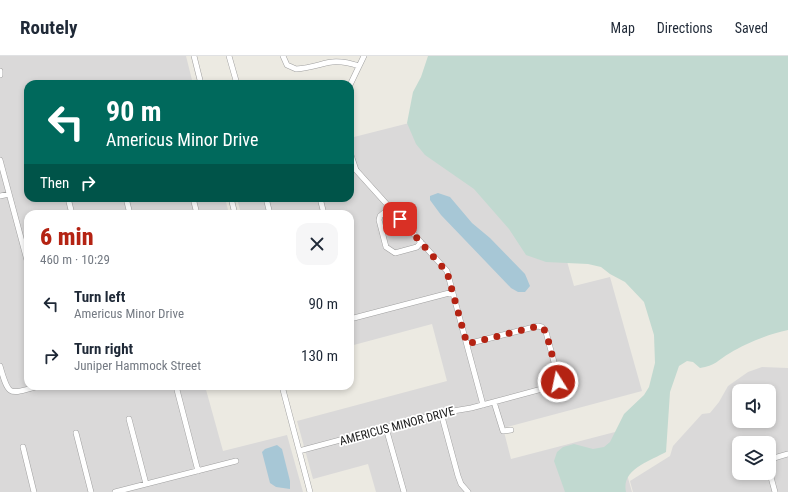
<!DOCTYPE html>
<meta charset="utf-8">
<style>
:root{--surface:#fff;--page:#f6f6f7;--text:#1f2937;--muted:#747a83;--line:#e0e1e3;--accent:#b42313}
body{margin:0;font-family:"Roboto Condensed",sans-serif;background:var(--page);color:var(--text);height:100vh;display:flex;flex-direction:column;font-size:15px;white-space:nowrap}
*{box-sizing:border-box;margin:0}
p{font-size:13px;color:var(--muted)}
.icon{flex:none;width:22px;height:22px;fill:none;stroke:currentColor;stroke-width:2;stroke-linecap:round;stroke-linejoin:round}
.map{position:relative;flex:1;overflow:hidden}
.side{position:absolute;left:24px;top:154px;width:330px;height:180px;display:flex;flex-direction:column;background:var(--surface);border-radius:12px;box-shadow:0 2px 6px #0003}
.side>*{flex:none}
.hud{position:absolute;left:24px;top:24px;width:330px;height:122px;border-radius:12px;box-shadow:0 2px 6px #0003;background:#00695c;color:#fff;overflow:hidden}
.controls{position:absolute;left:732px;top:328px;display:grid;gap:8px}
.controls a{display:grid;place-items:center;width:44px;height:44px;border-radius:8px;background:var(--surface);box-shadow:0 2px 6px #0003;font-size:20px}
.pin{position:absolute;display:grid;place-items:center;width:34px;height:34px;color:#fff;margin:-17px;border-radius:8px;box-shadow:0 2px 6px #0006}
.me{position:absolute;width:44px;margin:-22px;rotate:350deg;stroke-linejoin:round;filter:drop-shadow(0 0 3px #0008)}
.turn{display:flex;align-items:center;gap:14px;height:84px;padding:0 16px;font-size:18px}
.turn .icon{width:52px;height:52px;stroke-width:2.5}
.turn b{display:block;font-size:28px;line-height:34px}
.then{display:flex;align-items:center;height:38px;padding:0 16px;background:#0003;gap:8px;font-size:15px}
.round{display:grid;place-items:center;flex:none;width:42px;height:42px;border-radius:12px;background:var(--page)}
.overview{display:flex;align-items:center;justify-content:space-between;height:68px;padding:0 16px}
h1{font-size:24px;font-weight:800;line-height:30px;color:var(--accent)}
ul{padding:0;list-style:none}
li{display:flex;align-items:center;gap:12px;height:52px;padding:0 16px}
li div{flex:1}
li b{display:block;font-size:15px}
li em{font-style:normal}
header{display:flex;align-items:center;gap:24px;box-sizing:border-box;height:56px;padding:0 20px;background:var(--surface);border-bottom:1px solid var(--line)}
header strong{font-size:19px}
nav{display:flex;gap:22px;margin-inline-start:auto;font-size:14px}
.map>svg:first-child{display:block}
.residential{fill:#dad9d9;fill-rule:evenodd}
.wetland{fill:#c1d9d0}
.water{fill:#a7c7d6}
.lines{fill:none;stroke-linecap:round;stroke-linejoin:round}
.minor-casing{stroke:#a0a0a0;stroke-width:6}
.minor{stroke:#fff;stroke-width:5}
.route{stroke:#b42313;stroke-width:7;stroke-dasharray:0 12.6}
.labels{text-anchor:middle;dominant-baseline:central;stroke-width:3.5;stroke-linejoin:round;paint-order:stroke}
.street-label{font-size:12px;fill:#1c1c1c;stroke:#fff}
</style>
<header>
<strong>Routely</strong>
<nav><a>Map</a><a>Directions</a><a>Saved</a></nav>
</header>
<div class="map">
<svg width="788" height="436" viewBox="0 0 788 436">
<rect width="100%" height="100%" fill="#eceae2"/>
<path class="residential" d="M0,0H186L193,28H28V142H225L229,158H28V330H205L223,395L287,379L303,436H0Z
M520,39L574,230L610,221L642,335L503,372L511,403L615,376L632,436H376L368,408L313,423L297,365L447,325L432,268L350,290V158H241L237,142H350V82Z
M762,311L788,312V436H633L630,425L670,400L673,390L702,358L710,357L719,346L728,330L748,316ZM739,335H769V365H739ZM739,387H769V417H739Z"/>
<path class="wetland" d="M428,0H788V274C769,278 746,287 730,297C718,304 715,310 700,312L693,306L687,305L679,310L670,336L666,396C650,405 621,413 626,436H565L554,405L557,396L563,391L574,388L593,393L604,391L610,386L624,358L644,339L649,331L655,307L654,279L644,246L625,226L610,218L601,211L588,208L546,206L526,199L509,173L474,133L425,99L416,88L407,67L413,36L421,21Z"/>
<path class="water" d="M438,137L450,141L472,167L490,182L525,218L530,230L525,236H518L511,232L441,159L430,144V140Z
M277,389L282,393L290,425V433L276,431L270,427L262,396L265,393Z"/>
<g class="lines">
<defs>
<path id="minor" d="M194,0L201,28
M229,0L237,28
M283,0L287,9L296,13C324,11 328,0 359,10
M0,15V19
M350,29L364,0
M350,96L356,114L447,215L483,349
M0,104L28,208
M0,140L9,138
M68,142L72,158
M126,142L130,158
M193,142L197,158
M231,142L235,158
M266,142L270,158
M320,142L324,158
M390,152L380,160L379,164L386,191L395,197L417,191L421,186
M350,257L352,263
M350,263L453,236
M0,310C9,342 9,338 39,330
M176,330L198,415
M282,330L310,436
M494,346L503,375L511,374
M441,357L458,420L461,428L468,436
M129,363L146,428
M386,372L404,436
M76,377L91,436
M23,391L34,436
M299,395L441,357L471,352L553,330L558,326V321L546,276L542,271L538,270L467,288
M769,411L770,406L774,402L788,398
M769,414L775,436
M115,436L236,405"/>
</defs>
<use href="#minor" class="minor-casing"/>
<use href="#minor" class="minor"/>
</g>
<g class="lines">
<path class="route" d="M400,163L447,216L467,288L538,270L542,271L546,276L558,321V326"/>
</g>
<g class="labels">
<g class="street-label">
<text transform="translate(397 370) rotate(-15)">AMERICUS MINOR DRIVE</text>
</g>
</g>
</svg>
<div class="controls">
<a><svg class="icon" aria-label="sound" viewBox="0 0 24 24"><path d="M4 9h4l5-4v14l-5-4H4zM17 9q2 3 0 6"/></svg></a>
<a><svg class="icon" aria-label="layers" viewBox="0 0 24 24"><path d="M12 4l9 5-9 5-9-5zM3 14l9 5 9-5"/></svg></a>
</div>
<div class="pin" style="left:400px;top:163px;background:#d93025"><svg class="icon" aria-label="arrive" viewBox="0 0 24 24"><path d="M6 21V4h12l-3 4 3 4H6"/></svg></div>
<svg class="me" style="left:558px;top:326px" viewBox="-20 -20 40 40"><circle r="17" fill="#b42313" stroke="#fff" stroke-width="3"/><path d="M0-11L8 9 0 5-8 9z" fill="#fff"/></svg>
<div class="hud">
<div class="turn"><svg class="icon" aria-label="left" viewBox="0 0 24 24"><path d="M17 20v-9H6M10 6l-5 5 5 5"/></svg><div><b>90 m</b>Americus Minor Drive</div></div>
<div class="then">Then<svg class="icon" aria-label="right" viewBox="0 0 24 24"><path d="M7 20v-9h11M14 6l5 5-5 5"/></svg></div>
</div>
<section class="side">
<div class="overview"><div><h1>6 min</h1><p>460 m · 10:29</p></div><a class="round"><svg class="icon" aria-label="close" viewBox="0 0 24 24"><path d="M6 6l12 12M18 6L6 18"/></svg></a></div>
<ul>
<li><svg class="icon" aria-label="left" viewBox="0 0 24 24"><path d="M17 20v-9H6M10 6l-5 5 5 5"/></svg><div><b>Turn left</b><p>Americus Minor Drive</p></div><em>90 m</em></li>
<li><svg class="icon" aria-label="right" viewBox="0 0 24 24"><path d="M7 20v-9h11M14 6l5 5-5 5"/></svg><div><b>Turn right</b><p>Juniper Hammock Street</p></div><em>130 m</em></li>
</ul>
</section>
</div>
